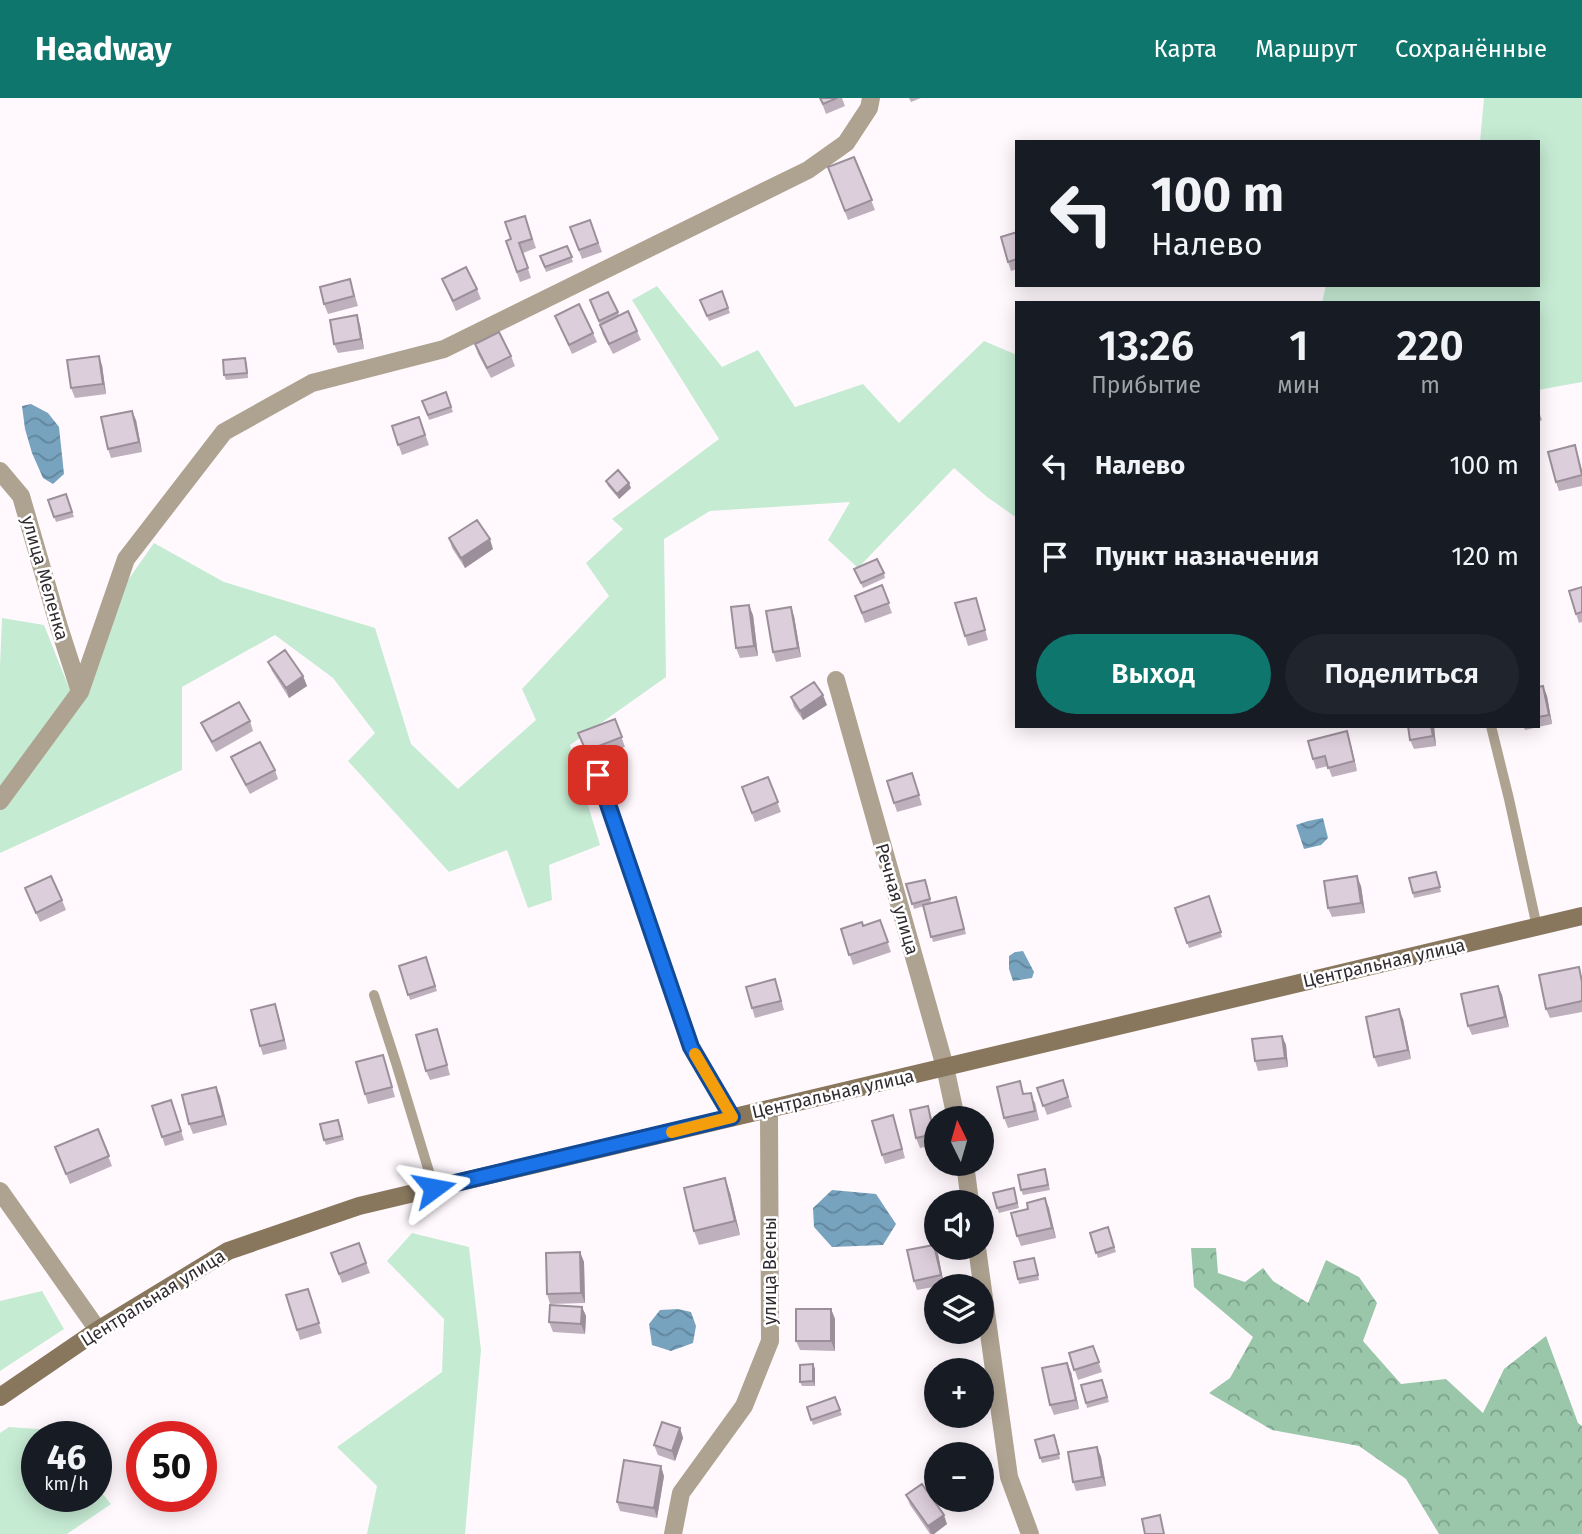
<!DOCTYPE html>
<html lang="ru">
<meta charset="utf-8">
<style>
:root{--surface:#171b24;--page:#20242c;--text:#f1f3f6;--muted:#9ea1a6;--accent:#0f766e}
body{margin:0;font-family:"Fira Sans",sans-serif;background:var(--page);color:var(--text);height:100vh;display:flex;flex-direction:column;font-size:26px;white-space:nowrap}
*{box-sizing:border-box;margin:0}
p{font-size:23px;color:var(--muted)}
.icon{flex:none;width:38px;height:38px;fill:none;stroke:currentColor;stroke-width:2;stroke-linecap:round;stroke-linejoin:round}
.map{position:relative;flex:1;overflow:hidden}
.sheet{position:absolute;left:1015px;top:203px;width:525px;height:427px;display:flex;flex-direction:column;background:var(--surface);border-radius:0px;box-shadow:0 4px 18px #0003}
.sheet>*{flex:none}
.guide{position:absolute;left:1015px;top:42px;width:525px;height:147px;border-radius:0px;box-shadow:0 4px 18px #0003;background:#171b24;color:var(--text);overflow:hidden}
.needle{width:46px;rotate:355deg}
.tools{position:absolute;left:924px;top:1008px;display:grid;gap:14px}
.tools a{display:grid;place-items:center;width:70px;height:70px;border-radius:50%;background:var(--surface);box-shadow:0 4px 18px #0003;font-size:35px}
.speed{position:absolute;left:21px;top:1323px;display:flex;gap:14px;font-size:35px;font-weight:700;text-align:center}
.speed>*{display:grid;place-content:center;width:91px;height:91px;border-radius:50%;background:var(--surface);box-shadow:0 4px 18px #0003;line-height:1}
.speed small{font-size:18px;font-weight:400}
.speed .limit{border:10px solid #d22;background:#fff;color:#111}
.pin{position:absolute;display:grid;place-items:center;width:60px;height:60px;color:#fff;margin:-30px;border-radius:14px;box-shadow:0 4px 10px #0006}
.me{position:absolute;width:77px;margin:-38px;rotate:77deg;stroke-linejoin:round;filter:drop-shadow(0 0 5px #0008)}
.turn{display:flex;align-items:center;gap:24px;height:147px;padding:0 21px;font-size:32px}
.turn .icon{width:91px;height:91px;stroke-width:2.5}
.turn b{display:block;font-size:49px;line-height:60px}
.eta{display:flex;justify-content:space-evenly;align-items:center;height:119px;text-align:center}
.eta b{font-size:42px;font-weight:600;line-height:49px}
.primary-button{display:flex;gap:14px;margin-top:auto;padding:14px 21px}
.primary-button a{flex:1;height:80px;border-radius:42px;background:var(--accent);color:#fff;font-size:28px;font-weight:600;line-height:80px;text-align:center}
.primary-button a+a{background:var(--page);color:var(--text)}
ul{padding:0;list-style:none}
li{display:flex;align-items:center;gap:21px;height:91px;padding:0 21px}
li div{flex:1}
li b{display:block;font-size:26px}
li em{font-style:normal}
header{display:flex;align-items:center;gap:42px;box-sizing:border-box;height:98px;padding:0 35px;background:var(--accent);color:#fff}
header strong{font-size:33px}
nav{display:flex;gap:38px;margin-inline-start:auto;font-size:24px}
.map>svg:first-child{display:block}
.green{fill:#c6ebd3}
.forest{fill:url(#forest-crowns)}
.water{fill:url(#water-waves)}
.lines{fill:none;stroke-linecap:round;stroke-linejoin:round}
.lane{stroke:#aea290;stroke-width:10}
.street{stroke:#aea290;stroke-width:18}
.secondary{stroke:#88775d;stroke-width:18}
.wall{fill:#beb1bd}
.shaded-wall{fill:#9b909a}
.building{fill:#ddcedc;stroke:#9b909a;stroke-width:2}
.route-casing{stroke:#114b97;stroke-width:18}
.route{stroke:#1a73e8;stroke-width:12}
.slow{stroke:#f59e0b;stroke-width:12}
.labels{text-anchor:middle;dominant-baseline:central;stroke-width:5;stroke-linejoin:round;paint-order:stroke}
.street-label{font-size:18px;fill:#322c31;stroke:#fff}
</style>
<header>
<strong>Headway</strong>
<nav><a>Карта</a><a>Маршрут</a><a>Сохранённые</a></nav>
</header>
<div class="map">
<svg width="1582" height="1436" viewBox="0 0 1582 1436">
<defs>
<pattern id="forest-crowns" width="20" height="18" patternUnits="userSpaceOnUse" patternTransform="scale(1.75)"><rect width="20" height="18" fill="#9ac7aa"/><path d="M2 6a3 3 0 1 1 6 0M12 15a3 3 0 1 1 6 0" fill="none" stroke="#7ea28b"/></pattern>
<pattern id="water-waves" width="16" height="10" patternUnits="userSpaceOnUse" patternTransform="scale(1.75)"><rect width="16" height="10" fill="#77a3bf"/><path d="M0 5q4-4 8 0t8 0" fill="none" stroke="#62859c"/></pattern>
</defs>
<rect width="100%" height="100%" fill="#fff9fe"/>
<path class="green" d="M1484,0H1582V284L1538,292V205H1322L1326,187H1538V44H1480Z
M657,188L722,269L758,252L795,309L863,286L899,325L984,243L1017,257V420L987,399L954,370L858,470L828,442L850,404L710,413L664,441L666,579L570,647L600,747L549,767L552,802L528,810L507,752L449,774L348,663L375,635L333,580L275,537L182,589V672L0,755V569L2,520L44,527L77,610L114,502L154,445L224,484L375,530L411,646L458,691L536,622L522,591L609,498L586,465L623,431L612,421L719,341L632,202Z
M412,1135L469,1149L481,1252L465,1436H367L377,1388L337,1349L442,1274L444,1221L387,1163Z
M42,1193L64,1231L0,1273V1203Z
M9,1329L51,1332L56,1339H37V1398H96V1388L111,1406L67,1436H0V1335Z"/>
<path class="forest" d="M1191,1150H1216L1218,1175L1245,1184L1263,1170L1273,1183L1308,1205L1326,1162L1359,1179L1377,1205L1363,1243L1401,1286L1446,1281L1483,1315L1504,1271L1546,1238L1578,1325L1582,1328V1436H1439L1406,1381L1359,1348L1272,1332L1209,1295L1230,1280L1253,1239L1194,1189Z"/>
<path class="water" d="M31,306L48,315L59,329L64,376L53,386L43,380L32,355L25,331L22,308Z
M1323,720L1328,740L1321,747L1304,751L1296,727L1308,723Z
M1023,853L1034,874L1032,880L1013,883L1009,871V858L1015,854Z
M832,1092L876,1096L896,1126L883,1147L832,1149L814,1129L813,1110Z
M678,1211L691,1214L696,1228L693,1245L671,1253L652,1247L649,1226L660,1212Z"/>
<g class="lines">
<path class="lane" d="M1491,628L1509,701L1537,829
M598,677L691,949L732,1019
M374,897L396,965L434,1090"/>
<path class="street" d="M0,373L21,398L59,529L80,594
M836,582L945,969L956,1020
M0,703L80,594L126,461L224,334L312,285L444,251L808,72L846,45L869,10L871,0
M965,1066L970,1104
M0,1093L98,1232
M977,1150L1009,1379L1030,1436
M673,1436L681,1395L744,1308L770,1243L769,1011"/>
<path class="secondary" d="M0,1299L98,1232L228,1153L359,1108L1582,818"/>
</g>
<path class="wall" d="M820,0H842L845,8L826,16Z
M909,0H921L911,4Z
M854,59L875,112L848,122L828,69Z
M525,118L536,150L523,155L531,180L520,184L506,143L511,141Z
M590,122L602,154L582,161L570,129Z
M1017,134V171L1011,173L1008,164Z
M567,148L573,164L546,174L540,158Z
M350,181L358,208L328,216L324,206Z
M442,181L477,191L481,201L456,213Z
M722,193L730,215L709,223L700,202Z
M608,194L619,217L637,233L641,242L613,256L603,237L600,227L590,202Z
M555,218L593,235L597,244L572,256Z
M360,227L364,251L338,255L334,246Z
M475,246L511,258L515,268L491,280L478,256Z
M245,260L247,265L248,280L226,282L224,277Z
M102,267L106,296L75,300L71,290Z
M446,294L453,314L429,322L422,303Z
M1538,311L1542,322L1538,324Z
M419,319L429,347L402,357L392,328Z
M136,322L142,354L111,360L108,351Z
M1575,347L1582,372V388L1559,393L1556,384Z
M606,383L631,390L619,401L608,388Z
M66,396L74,419L56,424L48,402Z
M449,440L493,451L465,470L452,450Z
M854,471L884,475L885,480L863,490Z
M882,487L892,515L865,525L855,498Z
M1582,489V524L1579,525L1576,516Z
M976,500L988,542L968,548L965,538Z
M753,517L758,558L740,560L736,550Z
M794,518L801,559L776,564L773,554Z
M268,564L303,578L307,588L289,600L272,573Z
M1538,589L1547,598L1552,626L1525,632L1523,628H1538Z
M791,599L827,607L803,622L794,609Z
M615,621L625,649L589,663L578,635Z
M250,623L253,633L216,654L205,634L201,625Z
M1408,628H1434L1436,648L1414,651L1410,642Z
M1350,643L1357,673L1332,679L1328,668L1316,671L1313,661Z
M231,659L275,672L278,681L250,696L235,668Z
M912,675L922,707L897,714L887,683Z
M768,679L781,714L755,724L742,689Z
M1436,774L1441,794L1414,800L1413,795Z
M906,786L927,787L931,805L958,804L966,836L933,844L924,808L914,811Z
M1361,788L1365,815L1332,819L1328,810Z
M25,790L62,802L66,812L40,824Z
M1209,798L1222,839L1189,850L1175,810Z
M880,822L891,854L853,867L841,831L863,828Z
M426,859L437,893L410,902L399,868Z
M1582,877V914L1550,920L1546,911Z
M1498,888L1502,897L1509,929L1472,937L1468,928Z
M778,890L784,912L755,920L752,910Z
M275,906L287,951L263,957L260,948Z
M1403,921L1411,961L1378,969L1374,959Z
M437,931L450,977L430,982L426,973Z
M1282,938L1286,947L1288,969L1258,973L1255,963Z
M386,967L395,999L368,1006L365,996Z
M1063,982L1072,1009L1047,1017L1037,990Z
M216,989L227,1027L193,1036L189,1026Z
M1024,996L1035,1004L1039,1022L1008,1030L1004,1020Z
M171,1002L184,1042L165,1048L152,1008Z
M931,1018L936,1040V1046L920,1050L916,1040Z
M340,1026L344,1042L326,1047L324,1042Z
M896,1027L905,1060L885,1066L882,1057Z
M98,1031L112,1068L70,1086L55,1049Z
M1046,1076L1050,1092L1023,1097L1021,1092Z
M1015,1094L1019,1110L999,1115L997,1110Z
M730,1095L740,1137L699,1147L694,1133Z
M1045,1100L1056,1140L1021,1148L1017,1138L1028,1111Z
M1108,1129L1116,1154L1098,1160L1090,1135Z
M359,1145L370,1175L342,1185L331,1155Z
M580,1154L584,1164L585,1205L550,1206L547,1196Z
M938,1156L944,1187L917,1192L914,1183Z
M1036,1165L1039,1182L1019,1186L1018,1181Z
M308,1191L322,1235L300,1242L297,1232Z
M582,1209L586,1218L585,1236L553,1234L549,1224Z
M831,1211L835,1221V1253L800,1252L796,1243Z
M1093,1248L1102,1274L1078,1282L1069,1255Z
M813,1266L815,1271V1288H802L800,1284Z
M1071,1274L1079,1311L1054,1317L1050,1307Z
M1104,1287L1109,1304L1087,1310L1086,1305Z
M835,1299L842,1317L813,1327L807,1309Z
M680,1330L683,1340L675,1363L658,1357L654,1347Z
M1056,1341L1060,1361L1042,1365L1040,1360Z
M1097,1349L1101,1359L1106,1388L1076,1393L1073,1384Z
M664,1378L657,1420L620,1413L617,1404Z
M906,1397L947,1426L934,1436H930L910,1407Z"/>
<path class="shaded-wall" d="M357,217L360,227L364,251L361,241Z
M99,258L102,267L106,296L103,286Z
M132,313L136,322L142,354L139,344Z
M629,385L631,390L619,401L617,396Z
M490,441L493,451L465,470L461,460Z
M749,507L753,517L758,558L754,548Z
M791,509L794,518L801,559L798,550Z
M303,578L307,588L289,600L286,590Z
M1543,588L1547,598L1552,626L1549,617Z
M823,597L827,607L803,622L800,613Z
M1431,628H1434L1436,648L1433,638Z
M1347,633L1350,643L1357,673L1354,663Z
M1357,778L1361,788L1365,815L1361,805Z
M1498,888L1502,897L1509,929L1505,919Z
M275,906L278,915L287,951L284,942Z
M1399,911L1403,921L1411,961L1408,952Z
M1282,938L1286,947L1288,969L1285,960Z
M216,989L220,998L227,1027L223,1018Z
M928,1008L931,1018L936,1042L934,1036Z
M725,1080L730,1095L740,1137L735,1123Z
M1045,1100L1049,1110L1056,1140L1052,1130Z
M934,1147L938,1156L944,1187L941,1177Z
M580,1154L584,1164L585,1205L581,1195Z
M582,1209L586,1218L585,1236L581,1226Z
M831,1211L835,1221V1253L831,1243Z
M1067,1265L1071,1274L1079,1311L1076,1302Z
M813,1266L815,1271V1288L813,1283Z
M680,1330L683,1340L675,1363L672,1353Z
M1097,1349L1101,1359L1106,1388L1102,1379Z
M661,1368L664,1378L657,1420L654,1410Z
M944,1417L947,1426L934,1436H931L928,1428Z"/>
<path class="building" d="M820,0H837L823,6Z
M854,59L872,102L845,113L828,69Z
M525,118L532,141L519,145L528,170L517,174L506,143L511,141L505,124Z
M590,122L598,145L579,152L570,129Z
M1017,134V161L1008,164L1001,139Z
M567,148L572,159L545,169L540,158Z
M466,169L477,191L453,203L442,181Z
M350,181L354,198L324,206L320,189Z
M722,193L728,210L707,218L700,202Z
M608,194L618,214L599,223L590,202Z
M579,206L593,235L569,247L555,218Z
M628,213L637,233L609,246L600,227Z
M357,217L361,241L334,246L330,222Z
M499,234L511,258L487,270L475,246Z
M99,258L103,286L71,290L67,262Z
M245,260L247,275L224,277L223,262Z
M446,294L451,309L428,317L422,303Z
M132,313L139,344L108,351L101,319Z
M419,319L425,337L398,347L392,328Z
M1575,347L1582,377L1556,384L1548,354Z
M618,372L629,385L617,396L606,383Z
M66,396L72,414L54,419L48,402Z
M477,422L490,441L461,460L449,440Z
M877,461L884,475L861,485L854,471Z
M882,487L889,505L862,515L855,498Z
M1582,489V514L1576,516L1569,493Z
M976,500L985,532L965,538L955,505Z
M749,507L754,548L736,550L731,509Z
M791,509L798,550L773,554L766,513Z
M285,552L303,578L286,590L268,564Z
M814,584L823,597L800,613L791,599Z
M1543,588L1549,617L1538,619V589Z
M239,604L250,623L212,644L201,625Z
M615,621L622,639L586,653L578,635Z
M1408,628H1431L1433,638L1410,642Z
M1347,633L1354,663L1328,670L1325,658L1313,661L1308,643Z
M260,644L275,672L246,687L231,659Z
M912,675L919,697L894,705L887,683Z
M768,679L778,704L752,715L742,689Z
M1436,774L1440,789L1413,795L1409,780Z
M51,778L62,802L36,815L25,790Z
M1357,778L1361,805L1328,810L1324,783Z
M925,782L930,801L912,806L906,786Z
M1209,798L1221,834L1187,845L1175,810Z
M956,799L964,831L931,839L923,807Z
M880,822L888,844L849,857L841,831L862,824L863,828Z
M426,859L435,888L408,897L399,868Z
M1579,869L1582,884V903L1546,911L1539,877Z
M775,881L781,903L752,910L746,889Z
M1498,888L1505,919L1468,928L1461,896Z
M275,906L284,942L260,948L251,912Z
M1399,911L1408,952L1374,959L1366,919Z
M437,931L447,967L426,973L416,937Z
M1282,938L1285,960L1255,963L1252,941Z
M383,957L392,989L365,996L356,964Z
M1063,982L1068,999L1043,1008L1037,990Z
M1020,983L1023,996L1031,995L1035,1013L1004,1020L997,989Z
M216,989L223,1018L189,1026L182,997Z
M171,1002L181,1033L162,1039L152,1008Z
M928,1008L934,1036L916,1040L910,1012Z
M893,1017L902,1051L882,1057L872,1023Z
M338,1022L342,1038L324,1042L320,1026Z
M98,1031L109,1058L66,1076L55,1049Z
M1045,1071L1048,1087L1021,1092L1018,1077Z
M725,1080L735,1123L694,1133L684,1090Z
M1014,1090L1017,1105L997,1110L993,1095Z
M1045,1100L1052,1130L1017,1138L1011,1115L1028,1111L1027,1105Z
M1108,1129L1114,1149L1096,1155L1090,1135Z
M359,1145L366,1165L339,1176L331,1155Z
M934,1147L941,1177L914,1183L907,1152Z
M580,1154L581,1195L547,1196L546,1155Z
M1034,1160L1038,1177L1018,1181L1014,1164Z
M308,1191L319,1225L297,1232L286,1197Z
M550,1207L582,1209L581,1226L549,1224Z
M796,1211H831V1243H796Z
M1093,1248L1099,1264L1074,1272L1069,1255Z
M1067,1265L1076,1302L1050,1307L1042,1270Z
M813,1266V1283L800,1284V1267Z
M1102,1282L1107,1299L1086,1305L1081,1287Z
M835,1299L840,1312L811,1322L807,1309Z
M662,1324L680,1330L672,1353L654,1347Z
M1054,1337L1059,1356L1040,1360L1035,1342Z
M1097,1349L1102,1379L1073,1384L1068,1354Z
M624,1362L661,1368L654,1410L617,1404Z
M922,1386L944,1417L928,1428L906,1397Z
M1160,1417L1164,1436H1145L1142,1421Z"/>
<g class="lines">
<defs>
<path id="route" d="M434,1090L732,1019L691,949L598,677"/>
</defs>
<use href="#route" class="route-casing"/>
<use href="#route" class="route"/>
<path class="slow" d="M672,1034L732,1019L695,956"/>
</g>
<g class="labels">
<g class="street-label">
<text transform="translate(45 480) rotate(74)">улица Меленка</text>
<text transform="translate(897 801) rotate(74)">Речная улица</text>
<text transform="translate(1384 865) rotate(-13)">Центральная улица</text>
<text transform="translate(833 996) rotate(-13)">Центральная улица</text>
<text transform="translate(770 1173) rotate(-90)">улица Весны</text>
<text transform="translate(153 1200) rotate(-32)">Центральная улица</text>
</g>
</g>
</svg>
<div class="tools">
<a><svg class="needle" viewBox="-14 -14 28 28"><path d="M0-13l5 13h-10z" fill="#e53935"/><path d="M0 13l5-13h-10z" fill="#9ea1a6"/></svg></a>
<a><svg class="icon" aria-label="sound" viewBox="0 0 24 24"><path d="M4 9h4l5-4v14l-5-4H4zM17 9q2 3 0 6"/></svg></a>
<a><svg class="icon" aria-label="layers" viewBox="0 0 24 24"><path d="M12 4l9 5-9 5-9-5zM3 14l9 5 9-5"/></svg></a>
<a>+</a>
<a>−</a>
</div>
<div class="speed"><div>46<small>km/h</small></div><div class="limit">50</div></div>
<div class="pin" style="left:598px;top:677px;background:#d93025"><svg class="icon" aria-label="arrive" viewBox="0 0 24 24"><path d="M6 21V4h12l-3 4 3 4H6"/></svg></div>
<svg class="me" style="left:434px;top:1090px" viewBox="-20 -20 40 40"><path d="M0-17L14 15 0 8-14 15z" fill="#1a73e8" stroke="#fff" stroke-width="4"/></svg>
<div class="guide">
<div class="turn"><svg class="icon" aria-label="left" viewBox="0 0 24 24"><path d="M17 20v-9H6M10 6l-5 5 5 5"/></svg><div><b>100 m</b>Налево</div></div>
</div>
<section class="sheet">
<div class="eta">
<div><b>13:26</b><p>Прибытие</p></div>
<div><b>1</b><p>мин</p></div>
<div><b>220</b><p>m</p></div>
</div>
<ul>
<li><svg class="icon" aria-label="left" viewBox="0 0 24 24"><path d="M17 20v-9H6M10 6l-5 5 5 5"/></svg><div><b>Налево</b></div><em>100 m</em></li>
<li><svg class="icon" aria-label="arrive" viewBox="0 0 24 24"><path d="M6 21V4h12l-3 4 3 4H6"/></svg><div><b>Пункт назначения</b></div><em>120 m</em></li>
</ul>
<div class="primary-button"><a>Выход</a><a>Поделиться</a></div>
</section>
</div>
